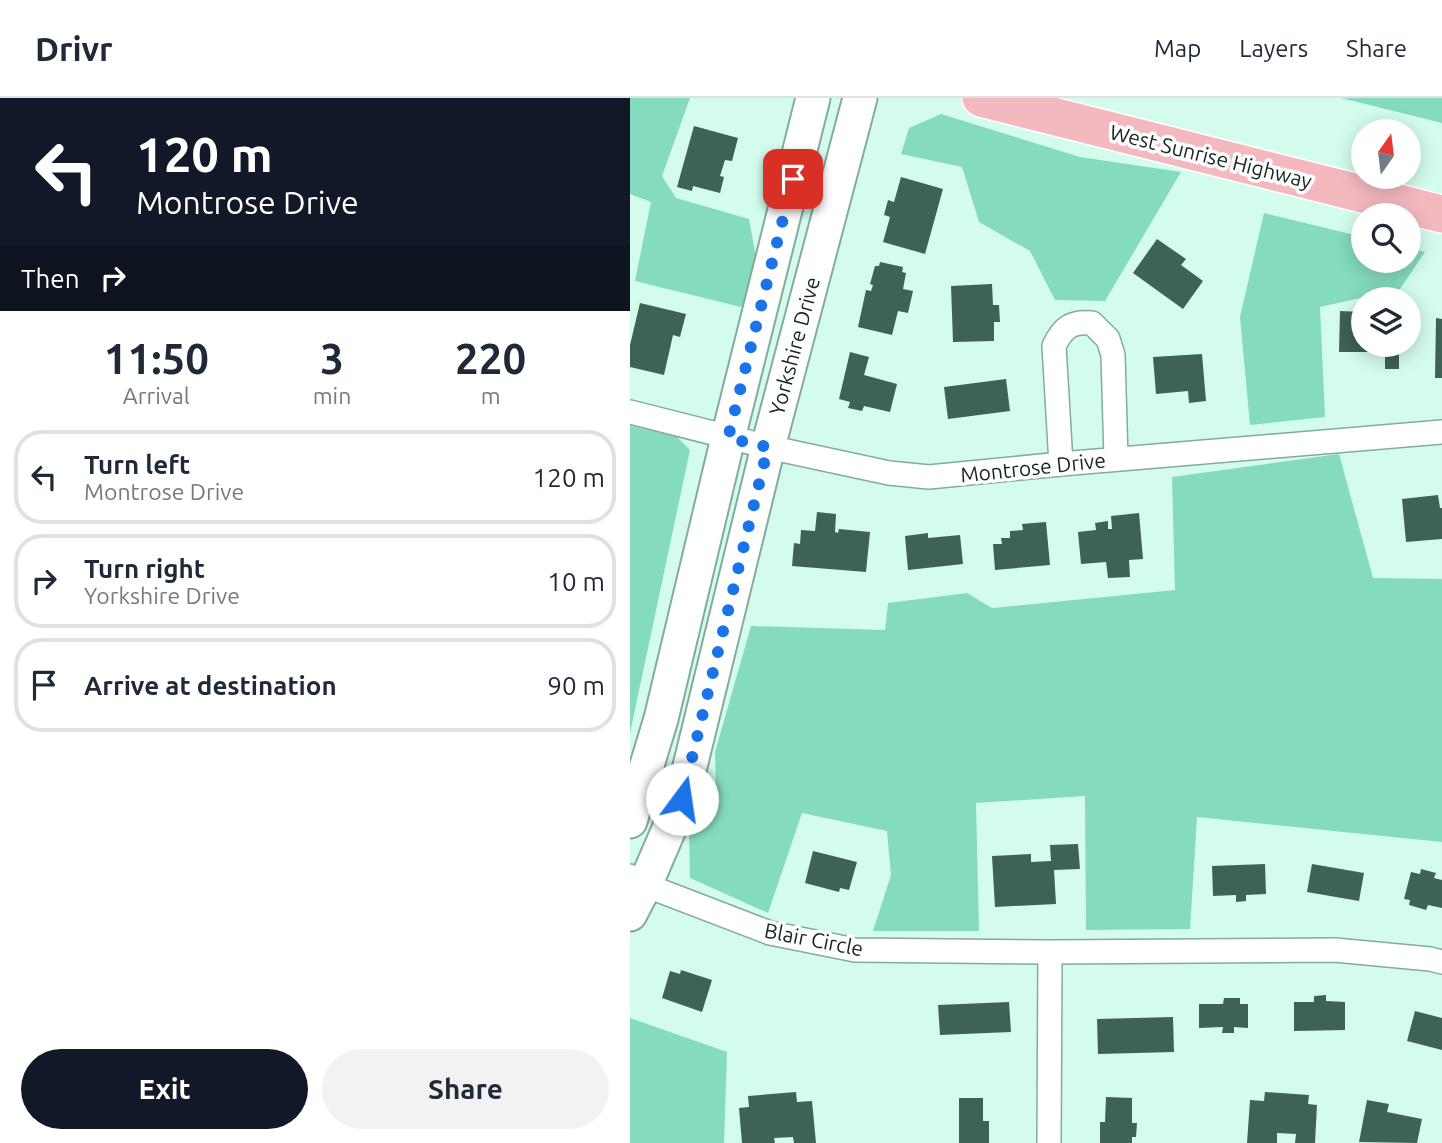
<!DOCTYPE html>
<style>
:root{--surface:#fff;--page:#f2f2f3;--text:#1f2937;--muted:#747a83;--line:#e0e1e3;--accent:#111827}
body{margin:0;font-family:Ubuntu,sans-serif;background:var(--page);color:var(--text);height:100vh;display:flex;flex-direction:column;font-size:26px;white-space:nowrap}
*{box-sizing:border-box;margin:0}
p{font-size:23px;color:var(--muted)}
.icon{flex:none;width:38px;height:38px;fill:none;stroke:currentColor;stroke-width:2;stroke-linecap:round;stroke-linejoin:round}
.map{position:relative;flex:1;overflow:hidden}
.panel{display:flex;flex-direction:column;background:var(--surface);width:630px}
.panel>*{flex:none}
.guide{background:#111827;color:#fff;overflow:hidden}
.needle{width:46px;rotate:14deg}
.controls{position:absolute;left:721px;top:21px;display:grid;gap:14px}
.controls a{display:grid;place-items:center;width:70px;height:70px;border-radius:50%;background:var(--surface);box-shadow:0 4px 18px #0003;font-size:35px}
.pin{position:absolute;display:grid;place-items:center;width:60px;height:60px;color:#fff;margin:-30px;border-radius:14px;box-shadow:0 4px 10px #0006}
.me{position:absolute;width:77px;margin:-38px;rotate:14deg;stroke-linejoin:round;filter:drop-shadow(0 0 5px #0008)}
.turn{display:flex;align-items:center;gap:24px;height:147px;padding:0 21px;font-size:32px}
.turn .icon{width:91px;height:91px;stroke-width:2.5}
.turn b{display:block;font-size:49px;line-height:60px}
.then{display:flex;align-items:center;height:66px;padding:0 21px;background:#0003;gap:14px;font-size:26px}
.eta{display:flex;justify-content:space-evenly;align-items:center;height:119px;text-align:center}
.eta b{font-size:42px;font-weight:700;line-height:49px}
.action{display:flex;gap:14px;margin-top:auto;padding:14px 21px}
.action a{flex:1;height:80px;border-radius:42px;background:var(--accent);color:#fff;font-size:28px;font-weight:700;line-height:80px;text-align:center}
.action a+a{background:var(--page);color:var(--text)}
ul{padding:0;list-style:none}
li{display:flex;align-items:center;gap:21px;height:94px;margin:0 14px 10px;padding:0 7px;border:4px solid var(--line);border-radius:28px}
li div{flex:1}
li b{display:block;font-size:26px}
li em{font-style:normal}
header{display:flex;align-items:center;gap:42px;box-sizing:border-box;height:98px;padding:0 35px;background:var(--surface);border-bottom:2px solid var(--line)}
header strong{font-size:33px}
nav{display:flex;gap:38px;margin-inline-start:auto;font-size:24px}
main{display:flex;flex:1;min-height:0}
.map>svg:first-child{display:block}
.green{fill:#84dbbe}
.building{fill:#3e6256}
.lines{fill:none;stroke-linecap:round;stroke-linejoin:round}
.street-casing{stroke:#84ab9d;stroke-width:26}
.secondary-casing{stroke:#84ab9d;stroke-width:37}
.primary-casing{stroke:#fff;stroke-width:40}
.street{stroke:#fff;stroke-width:23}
.secondary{stroke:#fff;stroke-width:33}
.primary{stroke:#f4b9bf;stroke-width:37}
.route{stroke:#1a73e8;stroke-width:12;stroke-dasharray:0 21.6}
.labels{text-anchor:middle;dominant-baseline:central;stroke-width:7;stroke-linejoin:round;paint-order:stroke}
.street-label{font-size:21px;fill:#172621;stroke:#fefefe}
</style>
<header>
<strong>Drivr</strong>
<nav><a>Map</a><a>Layers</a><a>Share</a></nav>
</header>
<main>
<section class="panel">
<div class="guide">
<div class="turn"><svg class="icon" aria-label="left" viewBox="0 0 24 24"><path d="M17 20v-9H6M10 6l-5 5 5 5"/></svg><div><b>120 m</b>Montrose Drive</div></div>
<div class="then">Then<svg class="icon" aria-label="right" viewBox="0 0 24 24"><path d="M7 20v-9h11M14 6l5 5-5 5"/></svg></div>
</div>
<div class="eta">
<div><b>11:50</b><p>Arrival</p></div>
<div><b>3</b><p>min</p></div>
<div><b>220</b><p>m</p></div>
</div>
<ul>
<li><svg class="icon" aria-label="left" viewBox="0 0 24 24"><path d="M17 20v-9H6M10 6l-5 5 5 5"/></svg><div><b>Turn left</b><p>Montrose Drive</p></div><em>120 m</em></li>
<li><svg class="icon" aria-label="right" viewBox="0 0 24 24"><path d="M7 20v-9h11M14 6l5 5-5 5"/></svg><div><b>Turn right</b><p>Yorkshire Drive</p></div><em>10 m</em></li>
<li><svg class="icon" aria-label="arrive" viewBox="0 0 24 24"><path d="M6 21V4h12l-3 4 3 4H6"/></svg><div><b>Arrive at destination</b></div><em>90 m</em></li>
</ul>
<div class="action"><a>Exit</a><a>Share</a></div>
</section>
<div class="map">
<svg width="812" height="1045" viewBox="0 0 812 1045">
<rect width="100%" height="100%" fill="#d3fced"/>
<path class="green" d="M0,0H60L32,78L46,100L119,121L129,176L111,209L5,183L21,104L0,96Z
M711,0H812V25Z
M311,16L450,59L551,74L475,203L425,202L400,153L349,124L332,69L271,56L279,30Z
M634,115L733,139V163H779V150L795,154L770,191L690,209L695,319L620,327L610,219Z
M0,328L47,339L60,352L0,635Z
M709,356L743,480L812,481V744L567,719L560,831L456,832L455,698L346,705L349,833H243L261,777L257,733L172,715L138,815L60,780L59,730L69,707L86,692L85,654L121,528L255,532L258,505L337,495L362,510L545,492L542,379Z
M0,920L97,954L94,1045H0Z"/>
<path class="building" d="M64,28L108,40L102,63L95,62L90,78L94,79L90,95L63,88L62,93L47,89Z
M271,79L313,91L295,156L253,144L260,119L254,117L258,102L264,104Z
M527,141L556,161L551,167L573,183L553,211L503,175Z
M250,164L273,169L272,174L276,175L273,191L283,193L278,215L268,213L262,237L228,229L236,192L241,193L243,187L240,186L245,168H249Z
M362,186L363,207H369L370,224H364V243L323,244L321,188Z
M10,205L56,216L50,239L43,237L34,277L0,269V247Z
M710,213L733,214V247H769V271H755V254H709Z
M806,220L812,221V280H805Z
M220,254L239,259L234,277L267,286L260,314L234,308L232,313L218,310L220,304L209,301Z
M572,256L576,303L559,305L558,293L526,296L523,259Z
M376,281L380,313L318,321L314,289Z
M808,397L810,410H812V441L776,444L772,401Z
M187,414L206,416L205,434L208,435L209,431L240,434L236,474L162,468L164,445L170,446L171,432L185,433Z
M509,415L513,461L499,462L500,479L478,480L476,464L451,466L448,434L466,432L465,425L478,423V431H482L481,418Z
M416,424L420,467L365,472L363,446H372L371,440H380V433L393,432L392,426Z
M298,435V440L330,437L333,466L278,472L275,438Z
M448,746L450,771L424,772L426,806L365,809L362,758L401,756V764L421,763L420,747Z
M183,753L227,764L219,792L210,790L209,794L175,785Z
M635,766L636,796L616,797V803L606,804V797L583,798L582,768Z
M682,766L734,775L729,803L677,794Z
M791,771L806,775L804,780L812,782V810L798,807L796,812L779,807L780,802L774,801L781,774L790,776Z
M51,872L82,882L72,914L32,900L40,873L50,876Z
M696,897V903L715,904V932L664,933V904H684V898Z
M594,900H610V906H618V930L604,929V935H592L593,929L569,930V906H593Z
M379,904L381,934L310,937L308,907Z
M785,913L812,920V952L777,943Z
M543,919L544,954L468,956L467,921Z
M166,994L167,1004L182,1003L186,1045H164L163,1039L144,1040L145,1045H112L109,1010L119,1009L118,998Z
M635,994L679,997L678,1006L687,1007L685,1045H665L666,1036L647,1035V1045H617L620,1002L634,1003Z
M476,999L502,1000V1025H507L506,1039H502V1045H470V1024H475Z
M329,1000H353V1023H359V1045H329Z
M737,1002L759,1006L757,1014L792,1021L787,1045L729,1044Z"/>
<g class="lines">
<defs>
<path id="street" d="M0,314L138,349L259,375L299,379L431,366L812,334
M431,366L424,248C433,229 442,223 462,225L478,241L483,257L486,361
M0,778L15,787L140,835L225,852L420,854L705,852L800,861L812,864
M419,1045L420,854"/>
<path id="secondary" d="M0,723L31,621L98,340L183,0
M0,816L15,787L52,701L138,349L230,0"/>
<path id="primary" d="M351,0L812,116"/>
</defs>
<use href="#street" class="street-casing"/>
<use href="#secondary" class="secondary-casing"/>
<use href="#primary" class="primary-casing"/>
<use href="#street" class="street"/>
<use href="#secondary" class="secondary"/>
<use href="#primary" class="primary"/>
</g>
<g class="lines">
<path class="route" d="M52,701L138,349L98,340L163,81"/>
</g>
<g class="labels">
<g class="street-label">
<text transform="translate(581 58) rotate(14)">West Sunrise Highway</text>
<text transform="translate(164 248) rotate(-75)">Yorkshire Drive</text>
<text transform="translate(403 369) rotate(-6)">Montrose Drive</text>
<text transform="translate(184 841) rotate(11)">Blair Circle</text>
</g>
</g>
</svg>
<div class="controls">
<a><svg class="needle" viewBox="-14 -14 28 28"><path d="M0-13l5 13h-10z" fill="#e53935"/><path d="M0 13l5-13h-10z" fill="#747a83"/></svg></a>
<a><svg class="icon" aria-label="search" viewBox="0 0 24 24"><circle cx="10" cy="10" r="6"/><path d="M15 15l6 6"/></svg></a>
<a><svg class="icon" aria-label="layers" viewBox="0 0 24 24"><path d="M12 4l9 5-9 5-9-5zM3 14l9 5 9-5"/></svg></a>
</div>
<div class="pin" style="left:163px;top:81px;background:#d93025"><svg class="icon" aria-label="arrive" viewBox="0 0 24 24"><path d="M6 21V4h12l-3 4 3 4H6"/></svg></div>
<svg class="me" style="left:52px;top:701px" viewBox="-20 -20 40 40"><circle r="19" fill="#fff"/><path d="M0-13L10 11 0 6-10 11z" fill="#1a73e8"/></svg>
</div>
</main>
